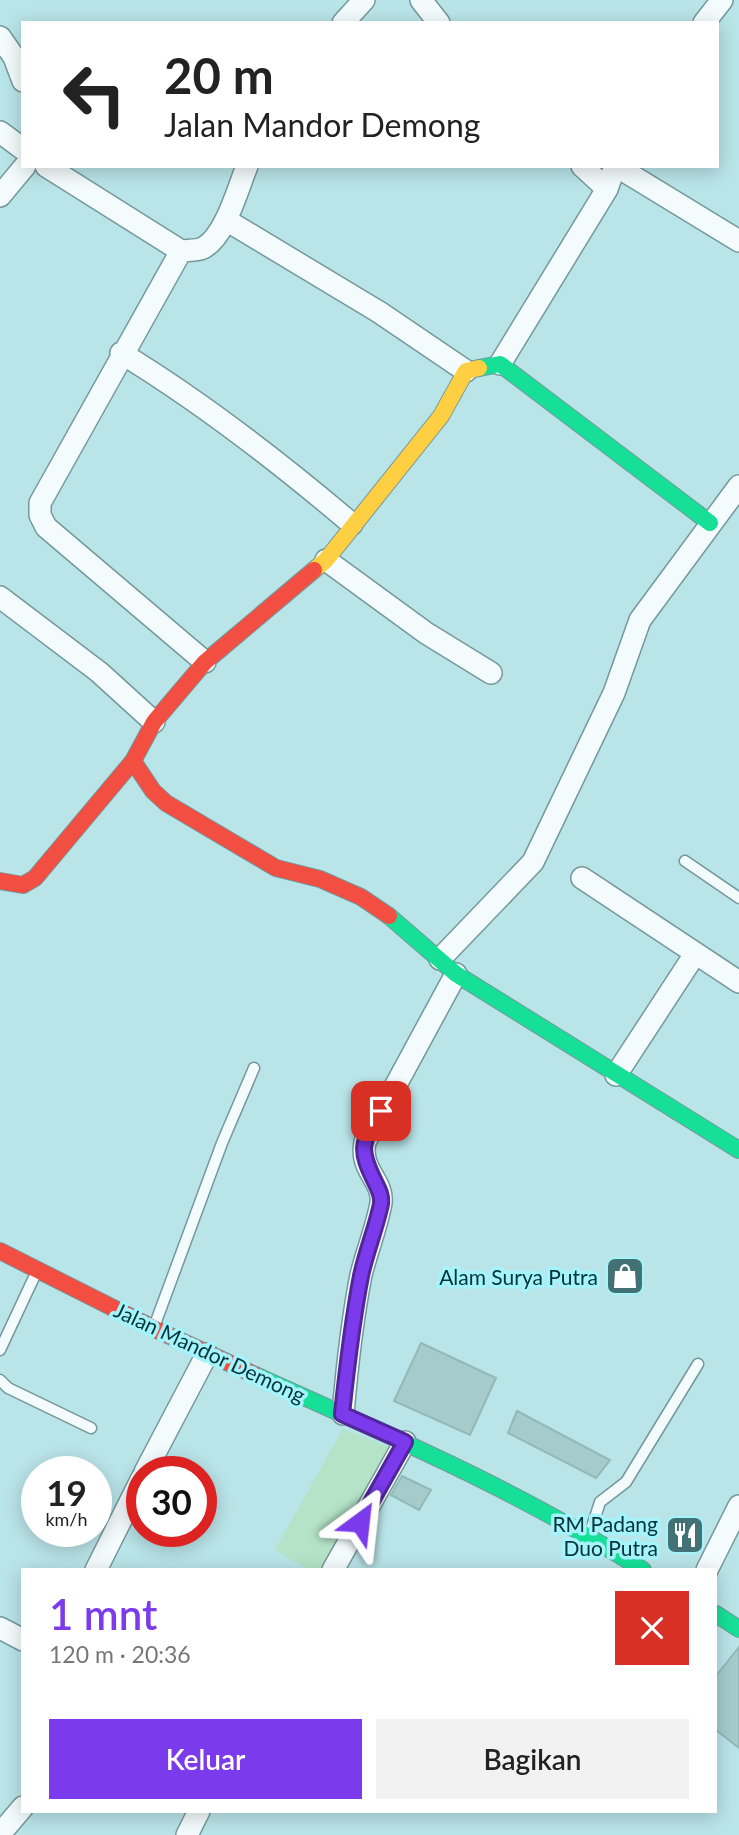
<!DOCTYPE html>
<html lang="id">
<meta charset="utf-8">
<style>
:root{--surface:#fff;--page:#f2f2f2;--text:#222;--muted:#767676;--accent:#7c3aed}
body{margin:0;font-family:Lato,sans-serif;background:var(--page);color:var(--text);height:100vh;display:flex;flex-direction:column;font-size:26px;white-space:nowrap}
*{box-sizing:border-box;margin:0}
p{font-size:23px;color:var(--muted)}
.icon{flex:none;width:38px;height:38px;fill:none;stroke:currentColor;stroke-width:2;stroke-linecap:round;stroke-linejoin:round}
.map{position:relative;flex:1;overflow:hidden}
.details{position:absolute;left:21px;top:1568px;width:696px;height:245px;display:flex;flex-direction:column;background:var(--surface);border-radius:0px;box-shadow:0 4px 18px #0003}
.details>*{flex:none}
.top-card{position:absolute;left:21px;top:21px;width:698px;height:147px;border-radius:0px;box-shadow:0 4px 18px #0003;background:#fff;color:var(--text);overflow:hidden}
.speed{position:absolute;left:21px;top:1456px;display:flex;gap:14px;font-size:35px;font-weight:700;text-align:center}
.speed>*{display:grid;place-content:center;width:91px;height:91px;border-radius:50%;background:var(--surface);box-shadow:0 4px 18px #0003;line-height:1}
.speed small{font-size:18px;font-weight:400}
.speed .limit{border:10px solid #d22;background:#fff;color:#111}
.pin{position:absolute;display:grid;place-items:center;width:60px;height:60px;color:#fff;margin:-30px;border-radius:14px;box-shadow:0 4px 10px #0006}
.me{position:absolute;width:77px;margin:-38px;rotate:30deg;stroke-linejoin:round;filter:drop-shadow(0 0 5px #0008)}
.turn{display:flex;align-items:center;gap:24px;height:147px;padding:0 28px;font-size:32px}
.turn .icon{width:91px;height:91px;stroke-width:2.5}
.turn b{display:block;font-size:49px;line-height:60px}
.round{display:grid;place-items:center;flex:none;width:74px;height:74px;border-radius:0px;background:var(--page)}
.overview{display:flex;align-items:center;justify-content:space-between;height:119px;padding:0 28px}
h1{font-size:42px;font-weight:600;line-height:52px;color:var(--accent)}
.action{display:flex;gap:14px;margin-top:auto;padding:14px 28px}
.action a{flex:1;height:80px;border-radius:0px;background:var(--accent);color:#fff;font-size:28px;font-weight:600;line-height:80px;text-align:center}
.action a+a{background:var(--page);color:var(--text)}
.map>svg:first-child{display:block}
.green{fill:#b4e3c7}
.building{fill:#a5cccb;stroke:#92b9b8;stroke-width:2}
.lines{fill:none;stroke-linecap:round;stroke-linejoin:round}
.lane-casing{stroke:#74989b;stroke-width:13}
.street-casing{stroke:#74989b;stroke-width:24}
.fast-casing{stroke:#74989b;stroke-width:18}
.slow-casing{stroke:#74989b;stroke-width:18}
.jam-casing{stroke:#74989b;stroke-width:18}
.lane{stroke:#f4fbfc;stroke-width:10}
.street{stroke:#f4fbfc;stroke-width:21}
.fast{stroke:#16e098;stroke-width:16}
.slow{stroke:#ffcf43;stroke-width:16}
.jam{stroke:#f24e42;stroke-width:16}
.route-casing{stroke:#51269a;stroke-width:18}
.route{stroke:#7c3aed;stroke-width:12}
.labels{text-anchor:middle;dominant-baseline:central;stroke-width:7;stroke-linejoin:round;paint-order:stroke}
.poi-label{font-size:21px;fill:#033438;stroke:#a5f4fc;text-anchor:end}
.street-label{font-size:21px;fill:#033438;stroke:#a5f4fc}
</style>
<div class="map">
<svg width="739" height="1835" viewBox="0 0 739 1835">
<rect width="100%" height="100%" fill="#b9e4e8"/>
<path class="green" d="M343,1429L391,1448L322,1570H309L275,1550Z"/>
<path class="building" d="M421,1343L496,1378L470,1435L394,1401Z
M517,1411L610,1460L596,1478L508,1433Z
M402,1476L431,1490L419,1510L391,1495Z
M739,1647V1748L716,1730V1676Z"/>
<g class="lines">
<defs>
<path id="lane" d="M685,861L739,898
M154,1327L222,1143L254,1068
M0,1350L36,1273
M0,1380L8,1388L91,1428
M590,1533L600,1502L626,1482L698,1364"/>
<path id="street" d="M421,0L439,23
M343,23L364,0
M704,23L722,0
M0,37L14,57L23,81
M0,132L23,149
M46,166L181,251C187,250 197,251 203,248C225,237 238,188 247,166
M582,166L607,189
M616,166L739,241
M0,196L25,166
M226,220L379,312L466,371
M181,251L40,503V515L46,527L205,662
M121,353C203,403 279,462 352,524
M500,364L607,189L615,166
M326,560L426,633L491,673
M0,597L99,672L154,722
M582,878L739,982
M440,959L533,862L614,693L640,620L739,486
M616,1075L695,954
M343,1414C347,1367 352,1321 361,1275C367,1251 377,1226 381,1203C384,1181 359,1170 365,1142L456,974
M145,1472L207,1354
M96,1570L142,1478
M333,1570L405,1442
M707,1570L739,1506
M0,1628L23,1640
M0,1834L23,1807
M187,1835L199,1811"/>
<path id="fast" d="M479,368L500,364L710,523
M389,916L456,974L739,1150
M255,1375C388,1435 520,1491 643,1570
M716,1614L739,1629"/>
<path id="slow" d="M314,570L326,560L441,416L466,371L479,368"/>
<path id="jam" d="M133,761L153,791L166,803L276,868L320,879L361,897L389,916
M0,881L23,885L35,878L133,761L154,722L205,662L314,570
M0,1251L157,1330L255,1375"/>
</defs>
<use href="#lane" class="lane-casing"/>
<use href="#street" class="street-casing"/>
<use href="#fast" class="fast-casing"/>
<use href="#slow" class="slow-casing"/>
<use href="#jam" class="jam-casing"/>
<use href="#lane" class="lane"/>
<use href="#street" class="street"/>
<use href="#fast" class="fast"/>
<use href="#slow" class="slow"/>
<use href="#jam" class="jam"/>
</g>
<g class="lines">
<defs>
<path id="route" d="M360,1522L405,1442L342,1414C347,1367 352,1322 361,1276C366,1252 376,1228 381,1204C382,1196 379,1190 376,1184C358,1148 361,1144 381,1111"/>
</defs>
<use href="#route" class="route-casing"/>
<use href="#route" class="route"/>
</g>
<defs>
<symbol id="shop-square" viewBox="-11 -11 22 22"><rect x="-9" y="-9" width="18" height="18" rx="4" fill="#437276" stroke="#a5f4fc"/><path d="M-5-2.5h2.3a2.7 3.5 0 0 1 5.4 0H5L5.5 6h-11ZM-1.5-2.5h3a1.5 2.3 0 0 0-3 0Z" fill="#fff"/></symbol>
<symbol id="restaurant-square" viewBox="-11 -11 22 22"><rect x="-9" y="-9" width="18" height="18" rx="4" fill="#437276" stroke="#a5f4fc"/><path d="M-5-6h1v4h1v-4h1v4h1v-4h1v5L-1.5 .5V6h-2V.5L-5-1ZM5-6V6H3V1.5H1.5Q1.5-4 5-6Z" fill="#fff"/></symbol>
</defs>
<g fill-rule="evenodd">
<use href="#shop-square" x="603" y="1254" width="44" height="44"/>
<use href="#restaurant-square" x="663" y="1513" width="44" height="44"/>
</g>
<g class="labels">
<g class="poi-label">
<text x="598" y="1276">Alam Surya Putra</text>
<text x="658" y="1523">RM Padang<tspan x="658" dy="24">Duo Putra</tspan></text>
</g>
<g class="street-label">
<text transform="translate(210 1352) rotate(25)">Jalan Mandor Demong</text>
</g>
</g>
</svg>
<div class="speed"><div>19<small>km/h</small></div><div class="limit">30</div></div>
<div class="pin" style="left:381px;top:1111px;background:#d93025"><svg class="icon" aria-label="arrive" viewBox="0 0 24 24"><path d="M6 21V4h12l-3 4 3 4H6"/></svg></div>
<svg class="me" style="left:360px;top:1522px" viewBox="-20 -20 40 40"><path d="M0-17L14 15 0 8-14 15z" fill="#7c3aed" stroke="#fff" stroke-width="4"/></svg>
<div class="top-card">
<div class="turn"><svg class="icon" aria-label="left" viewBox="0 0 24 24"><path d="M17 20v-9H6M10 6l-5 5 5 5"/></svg><div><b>20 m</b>Jalan Mandor Demong</div></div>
</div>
<section class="details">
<div class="overview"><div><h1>1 mnt</h1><p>120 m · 20:36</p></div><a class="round" style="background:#d93025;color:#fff"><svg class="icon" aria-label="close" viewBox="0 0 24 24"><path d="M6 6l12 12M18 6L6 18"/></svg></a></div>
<div class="action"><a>Keluar</a><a>Bagikan</a></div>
</section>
</div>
